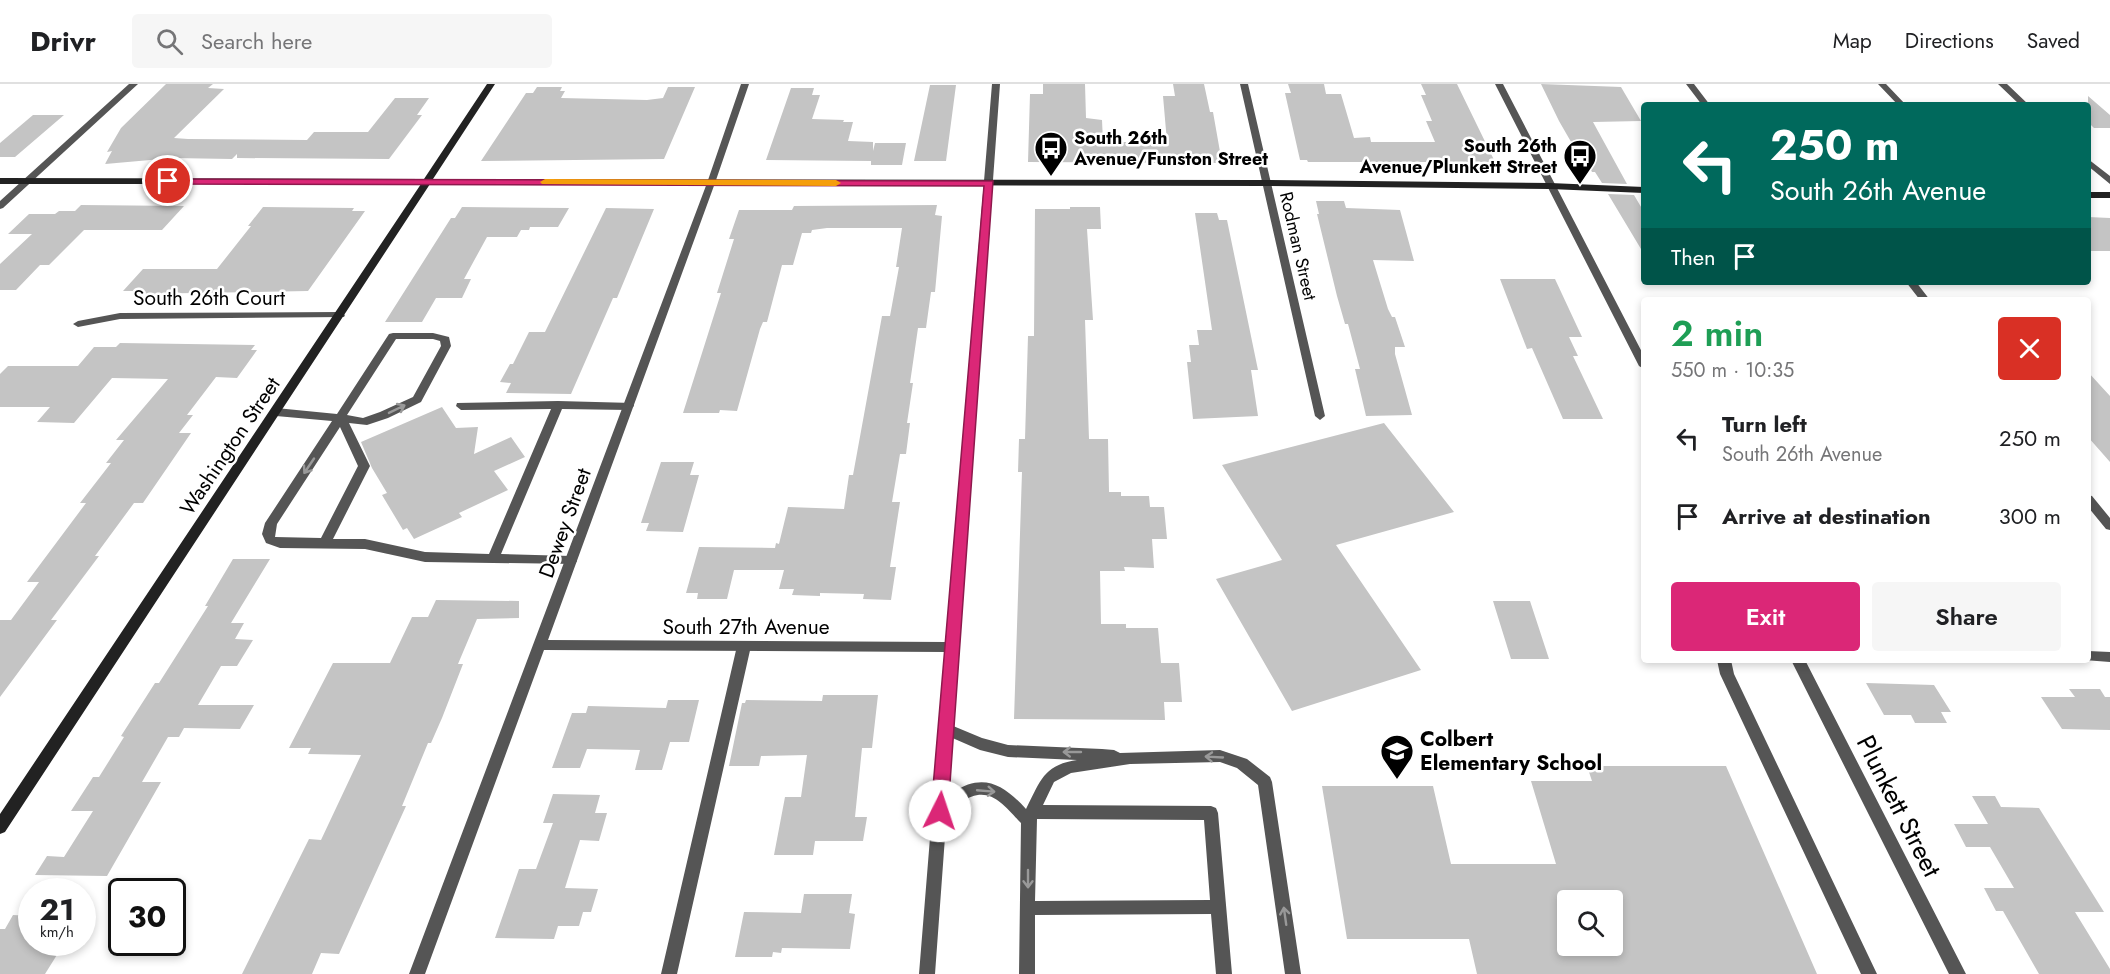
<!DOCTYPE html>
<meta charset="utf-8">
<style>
:root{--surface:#fff;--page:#f6f6f6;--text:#202124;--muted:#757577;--line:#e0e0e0;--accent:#db2777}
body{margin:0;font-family:Jost,sans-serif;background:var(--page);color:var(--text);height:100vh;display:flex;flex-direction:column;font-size:22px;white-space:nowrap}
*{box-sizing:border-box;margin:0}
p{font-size:20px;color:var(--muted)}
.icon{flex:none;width:33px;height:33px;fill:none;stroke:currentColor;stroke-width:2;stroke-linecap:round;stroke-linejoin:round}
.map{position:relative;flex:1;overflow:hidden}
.drawer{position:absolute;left:1641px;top:213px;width:450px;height:366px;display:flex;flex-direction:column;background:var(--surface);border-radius:6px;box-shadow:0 3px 9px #0003}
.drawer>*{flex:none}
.hud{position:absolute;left:1641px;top:18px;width:450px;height:183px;border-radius:6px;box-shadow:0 3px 9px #0003;background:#00695c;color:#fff;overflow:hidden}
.controls{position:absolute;left:1557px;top:806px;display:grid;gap:12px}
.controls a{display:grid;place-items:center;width:66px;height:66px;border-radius:6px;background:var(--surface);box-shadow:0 3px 9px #0003;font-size:30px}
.speed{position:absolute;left:18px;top:794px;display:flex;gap:12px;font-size:30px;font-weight:700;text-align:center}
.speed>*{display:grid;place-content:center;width:78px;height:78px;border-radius:50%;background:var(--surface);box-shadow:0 3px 9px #0003;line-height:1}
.speed small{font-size:15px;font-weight:400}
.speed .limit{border:3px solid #111;border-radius:9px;background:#fff;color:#111}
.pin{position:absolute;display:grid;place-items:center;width:51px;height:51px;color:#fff;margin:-26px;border:3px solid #fff;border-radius:50%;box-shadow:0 2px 6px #0007}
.me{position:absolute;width:66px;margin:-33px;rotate:4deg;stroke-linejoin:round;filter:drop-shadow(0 0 4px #0008)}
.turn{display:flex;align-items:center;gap:21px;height:126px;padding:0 30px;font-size:27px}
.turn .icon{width:78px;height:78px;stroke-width:2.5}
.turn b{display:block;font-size:42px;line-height:51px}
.then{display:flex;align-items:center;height:57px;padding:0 30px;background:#0003;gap:12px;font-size:22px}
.round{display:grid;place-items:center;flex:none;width:63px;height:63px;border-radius:6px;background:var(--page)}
.headline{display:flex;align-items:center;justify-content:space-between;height:102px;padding:0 30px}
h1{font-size:36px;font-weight:600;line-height:45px;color:#1e9e55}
.primary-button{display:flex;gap:12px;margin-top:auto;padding:12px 30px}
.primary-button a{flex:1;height:69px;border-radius:6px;background:var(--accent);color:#fff;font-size:24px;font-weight:600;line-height:69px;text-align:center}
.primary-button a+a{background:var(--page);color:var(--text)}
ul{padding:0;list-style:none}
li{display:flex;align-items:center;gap:18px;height:78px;padding:0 30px}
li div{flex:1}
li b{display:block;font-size:22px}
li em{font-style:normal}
header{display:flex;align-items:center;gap:36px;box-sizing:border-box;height:84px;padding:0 30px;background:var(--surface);border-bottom:2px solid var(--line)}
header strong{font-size:28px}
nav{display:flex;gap:33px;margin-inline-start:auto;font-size:21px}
.search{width:420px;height:54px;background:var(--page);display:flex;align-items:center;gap:15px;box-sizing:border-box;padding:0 21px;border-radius:6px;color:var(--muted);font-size:22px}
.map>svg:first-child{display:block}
.building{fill:#c4c4c4;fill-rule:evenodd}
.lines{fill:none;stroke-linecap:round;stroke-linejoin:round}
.lane{fill:#555;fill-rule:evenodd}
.street{fill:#555;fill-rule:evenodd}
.secondary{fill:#222;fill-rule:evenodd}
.oneway{stroke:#999}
.route{fill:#db2777;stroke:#8e194d;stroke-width:1.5}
.slow{fill:#f59e0b}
.labels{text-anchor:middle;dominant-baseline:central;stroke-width:5;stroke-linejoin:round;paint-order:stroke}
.far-poi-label{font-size:18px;font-weight:bold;fill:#000;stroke:#fff;text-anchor:start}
.far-street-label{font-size:18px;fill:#000;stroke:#fff}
.street-label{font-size:21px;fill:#000;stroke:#fff}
.poi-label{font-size:21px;font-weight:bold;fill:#000;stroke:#fff;text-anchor:start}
.near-street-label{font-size:26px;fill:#000;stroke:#fff}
</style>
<header>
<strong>Drivr</strong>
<div class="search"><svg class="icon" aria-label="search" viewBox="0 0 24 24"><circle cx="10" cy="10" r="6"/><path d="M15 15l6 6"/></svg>Search here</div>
<nav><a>Map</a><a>Directions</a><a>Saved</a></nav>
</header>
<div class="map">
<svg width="2110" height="890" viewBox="0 0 2110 890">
<rect width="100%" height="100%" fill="#fff"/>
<path class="building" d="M166,0H213L208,4L224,5L174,54L188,55L307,56L314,48H368L395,14H429L417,31H422L389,75L237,74V70L232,75L173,74L105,80L112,67L107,68L121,44Z
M1043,0H1085L1086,34L1102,36L1103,58H1167L1163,12H1175L1173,0H1204L1210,28H1213L1222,79L1028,78L1030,10H1043Z
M1288,0H1324L1326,10H1341L1354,54L1370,53L1371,58H1435L1426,37H1432L1421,11H1426L1421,0H1457L1495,78H1308L1307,76H1300L1285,9H1291Z
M1541,0L1621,3L1641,37L1593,38L1627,100L1602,99L1595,88H1592L1578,63H1574L1559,37Z
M930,1H956L946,77H914Z
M537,3H562L560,7H565L561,14L647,16L663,14L668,3H695L664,75L481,77L526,9H533Z
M791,4H814L812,11H820L812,35L844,36L843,38H853L848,57L873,58V67L875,59H906L902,81H871V77L766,76Z
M2088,12L2110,31V44H2094L2088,38Z
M33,31H64L15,73H0V59Z
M1608,110L1634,111L1644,128V170Z
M1316,117H1344L1346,124L1400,126L1414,177L1373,176L1388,225L1392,233H1395L1405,263H1395V270L1412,331L1366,332L1355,285H1360L1348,240H1345L1337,212L1317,130H1319Z
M81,121L184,122L162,146H84L49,181H40L16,206H0V180L32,150H8L29,130H55L59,127H75Z
M937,121L935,131L942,132L935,208H931L926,244H918L910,299H913L907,339H910L906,370H900L892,418H900L890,483H896L891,516L863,515L864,510L820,509V512L792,511L794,505H779L784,486H734L727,515H697L698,509H686L699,463L775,464L776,459L779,460L788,423L844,425L849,391H853L882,232H890L899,183H896L902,144H827L812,146L811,149H802L793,181H782L767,238H763L760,245L737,327L720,326L719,329H683L721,209H717L734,155H729L739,126H792L794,122Z
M263,123L354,124L352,127H365L308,207L132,210L135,207H123L143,185H217L251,142H248Z
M462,123L569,124L558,143H530L529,146H521L517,153H487L464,195H471L462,214H436L422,238H385L451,134H455Z
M1070,123H1100L1101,145H1087L1093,236H1085L1089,355H1108L1109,408H1121V412H1149L1150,423H1164L1167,455H1152L1154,484L1124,483L1125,487H1100L1101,540H1126V544H1158L1161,579H1179L1182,618H1164L1165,636L1014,635L1022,388H1018L1019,355H1025L1028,252H1034L1035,125H1070Z
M606,124L654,125L617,214H613L571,310L506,309L511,299L500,298L510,280H513L529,248H545Z
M1195,129H1217L1219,136H1227L1258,286H1251L1258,332L1193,335L1187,278H1191L1189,261H1199L1197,246H1212Z
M2088,133L2110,134V167H2088Z
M1500,195H1555L1582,253H1569L1578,272H1573L1603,335H1563L1532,264L1527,265Z
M120,259L255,261L251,266H257L237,294L216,293L187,331H193L179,349H191L143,419H134L95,472H99L51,536H57L0,613V536H11L39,498H27L86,419H80L111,379H106L124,356H116L168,295L112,294L74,339L37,338L50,323H0V290L8,282H78L94,263H116Z
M2088,288L2110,312V378L2088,353Z
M442,323L456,344L478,343L474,370L511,353L525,373L494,387L508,406L459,429L462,433L414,455L407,444L403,446L382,411L387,409L372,384L361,358Z
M1384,339L1454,428L1336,461L1421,586L1292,627L1216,495L1282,476L1222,381Z
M661,378H694L690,391H699L683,448L646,447L649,439H641Z
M233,475H270L231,539H244L235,555L253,556L237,582H221L198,621H254L240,645L184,644L179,653H168L142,698H161L107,792L35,791L47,772L64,773L93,727H71L93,693H99L124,653L121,652L155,599H159L208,522H205Z
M436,516L519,517V534L477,535L458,580H463L442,634L431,659H428L402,722H406L339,870L321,869L312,890H242L309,755L321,756L361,671L308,670L311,664H289L333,579H390L412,533H428Z
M1493,517H1530L1549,575H1511Z
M1866,599L1934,601L1951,628H1941L1947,639H1915L1911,631H1884Z
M2069,605H2100L2105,613H2110V646L2062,645L2041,613H2075Z
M823,611H878L872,664H862L855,733H867L863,757H815L813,771H774L785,713H801L807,671L761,672L759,682H729L742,619H745L746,616L822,617Z
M668,616H699L689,658H670L662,686H635L640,666L587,665L580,684H552L572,629H586L588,622L666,624Z
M1587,682H1726L1817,890H1477L1469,855H1347L1322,702H1433L1451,780H1556L1531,697H1592ZM1568,816H1612V861H1568Z
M553,710L600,711L595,729H607L599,757L580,756L565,804L598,805L591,828H583L579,842H558L554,855L495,854L519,785H536L553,739H543Z
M1972,712H1995L2001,723L2039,724L2104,828H2075L2110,885V890H2039L2003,827H1996L1984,804H2014L1990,763H1966L1954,740H1988Z
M804,810H852L849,829L855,830L850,865L782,864L781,869L773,868L772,873H735L744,828L801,829Z
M13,831L32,832V858H65L45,890H0V845H5Z"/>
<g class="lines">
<path class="lane" d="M393,249H433L449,253L451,262L421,318L388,334L367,341L349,339L370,382L333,455H365L425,468L489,470L551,325L461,326L456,322L457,319L558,317L633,319L634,322L629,326L562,325L501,470L571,472L575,474L577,477L575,480L425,478L365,465L280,464L266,459L262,450L265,439L332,337L276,332L271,328L276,324L337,330L389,250ZM396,255H433L440,257L441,262L413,313L380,328L363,334L347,331ZM340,343L358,382L321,454L275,453L277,440Z
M744,557L749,558L751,562L677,890H661L737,562L739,558Z
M1717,576H1731L1734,590L1877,890H1861L1720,590Z
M946,639L982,654L1008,661L1102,665L1114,666L1120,669L1220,666L1247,675L1270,693L1272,698L1301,890H1285L1258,701L1237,684L1220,678L1130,680L1071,689L1054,698L1043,721L1211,722L1216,724L1218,729L1232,890H1216L1211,830L1035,831V890H1019L1021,739C1002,719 988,699 960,719C953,724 948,731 940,734L935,732L933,727C936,719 945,712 953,708C984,688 1004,701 1026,725C1040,698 1043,681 1077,676L1008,673L980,666L941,649L939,645L941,641ZM1037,735L1204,736L1210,816L1035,817Z"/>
<path class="street" d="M129,0H138L3,124L0,125V117Z
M741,0H749L715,99L548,556L946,558L992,0H1000L935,890H919L945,568L544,566L425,890H409L707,99Z
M1240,0H1248L1325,332L1320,336L1315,332Z
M1495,0H1503L1644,272V285L1639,282Z
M1686,0H1694L1710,21H1702Z
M1878,0H1886L1906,21H1898Z
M1998,0H2007L2029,21H2020Z
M2088,75L2110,92V100L2088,82Z
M1906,198H1916L1930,216H1920Z
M340,228L345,231L344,233L120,235L78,243L73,240L78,237L120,229Z
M2088,411L2092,412L2110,434V446L2106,445L2088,423Z
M2088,567L2110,568V578L2084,576H2088Z
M1791,576H1805L1966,890H1949Z"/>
<path class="secondary" d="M487,0H495L433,95L1267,96L1550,99L1644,103V109L1550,105L1267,102L430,100L5,748L0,750V730L421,100H0V94L424,95Z
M2088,108H2110V114H2088Z"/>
</g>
<defs><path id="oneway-shaft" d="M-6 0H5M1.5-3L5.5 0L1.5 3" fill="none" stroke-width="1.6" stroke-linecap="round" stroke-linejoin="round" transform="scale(1.5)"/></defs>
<g class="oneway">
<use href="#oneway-shaft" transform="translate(397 325) rotate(-26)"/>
<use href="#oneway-shaft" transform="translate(309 382) rotate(124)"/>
<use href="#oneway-shaft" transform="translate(1072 668) rotate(-180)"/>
<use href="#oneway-shaft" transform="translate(1214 673) rotate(-177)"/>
<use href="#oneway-shaft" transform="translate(986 707) rotate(5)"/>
<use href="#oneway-shaft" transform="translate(1028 795) rotate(90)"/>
<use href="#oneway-shaft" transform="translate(1285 832) rotate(-98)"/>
</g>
<path class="route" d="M164,95L993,97L948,727L945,733L940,735L934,733L931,727L984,102L168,100L164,99Z"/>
<path class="slow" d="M545,95L836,96L841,99L836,102L542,100L540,98Z"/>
<defs>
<symbol id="bus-pin" viewBox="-11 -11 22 30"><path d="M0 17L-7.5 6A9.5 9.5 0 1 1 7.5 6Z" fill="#000" stroke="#fff"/><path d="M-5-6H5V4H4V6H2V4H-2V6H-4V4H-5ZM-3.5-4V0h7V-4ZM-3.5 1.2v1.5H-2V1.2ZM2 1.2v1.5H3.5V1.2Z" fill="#fff"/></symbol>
<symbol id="school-pin" viewBox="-11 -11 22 30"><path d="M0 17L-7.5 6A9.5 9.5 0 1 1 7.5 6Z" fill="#000" stroke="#fff"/><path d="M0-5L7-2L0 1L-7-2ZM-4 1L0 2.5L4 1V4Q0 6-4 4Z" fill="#fff"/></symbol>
</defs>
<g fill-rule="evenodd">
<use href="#bus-pin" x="1032" y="45" width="38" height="52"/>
<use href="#bus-pin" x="1561" y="53" width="38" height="52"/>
<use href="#school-pin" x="1378" y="648" width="38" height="52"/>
</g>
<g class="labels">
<g class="far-poi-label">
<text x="1074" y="54">South 26th<tspan x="1074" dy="21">Avenue/Funston Street</tspan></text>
<text x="1557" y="62" text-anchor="end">South 26th<tspan x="1557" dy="21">Avenue/Plunkett Street</tspan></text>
</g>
<g class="far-street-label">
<text transform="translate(1298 162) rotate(77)">Rodman Street</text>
</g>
<g class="street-label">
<text x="209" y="214">South 26th Court</text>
<text transform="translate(230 362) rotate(-56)">Washington Street</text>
<text transform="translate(565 439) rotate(-70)">Dewey Street</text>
<text x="746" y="543">South 27th Avenue</text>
</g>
<g class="poi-label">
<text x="1420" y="655">Colbert<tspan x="1420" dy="24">Elementary School</tspan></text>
</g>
<g class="near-street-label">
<text transform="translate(1899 722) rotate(63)">Plunkett Street</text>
</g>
</g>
</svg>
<div class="controls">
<a><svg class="icon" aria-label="search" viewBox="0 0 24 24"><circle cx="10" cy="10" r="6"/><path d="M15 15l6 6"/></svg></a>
</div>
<div class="speed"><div>21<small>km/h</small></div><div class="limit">30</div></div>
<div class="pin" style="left:168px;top:97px;background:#d93025"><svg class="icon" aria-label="arrive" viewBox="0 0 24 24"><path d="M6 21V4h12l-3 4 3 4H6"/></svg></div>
<svg class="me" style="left:940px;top:727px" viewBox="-20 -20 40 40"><circle r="19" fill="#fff"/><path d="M0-13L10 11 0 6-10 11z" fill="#db2777"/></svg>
<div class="hud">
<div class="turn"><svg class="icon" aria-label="left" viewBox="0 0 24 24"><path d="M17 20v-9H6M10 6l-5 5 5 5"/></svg><div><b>250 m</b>South 26th Avenue</div></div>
<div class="then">Then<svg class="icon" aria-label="arrive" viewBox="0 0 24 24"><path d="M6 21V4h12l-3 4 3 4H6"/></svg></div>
</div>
<section class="drawer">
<div class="headline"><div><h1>2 min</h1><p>550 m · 10:35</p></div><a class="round" style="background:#d93025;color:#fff"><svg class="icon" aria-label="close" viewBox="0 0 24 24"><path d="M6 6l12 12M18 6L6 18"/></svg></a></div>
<ul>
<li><svg class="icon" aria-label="left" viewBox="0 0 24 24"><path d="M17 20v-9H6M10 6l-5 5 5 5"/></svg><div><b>Turn left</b><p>South 26th Avenue</p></div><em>250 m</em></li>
<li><svg class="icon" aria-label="arrive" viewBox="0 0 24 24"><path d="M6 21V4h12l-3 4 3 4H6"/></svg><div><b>Arrive at destination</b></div><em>300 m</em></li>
</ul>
<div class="primary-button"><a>Exit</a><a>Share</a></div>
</section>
</div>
